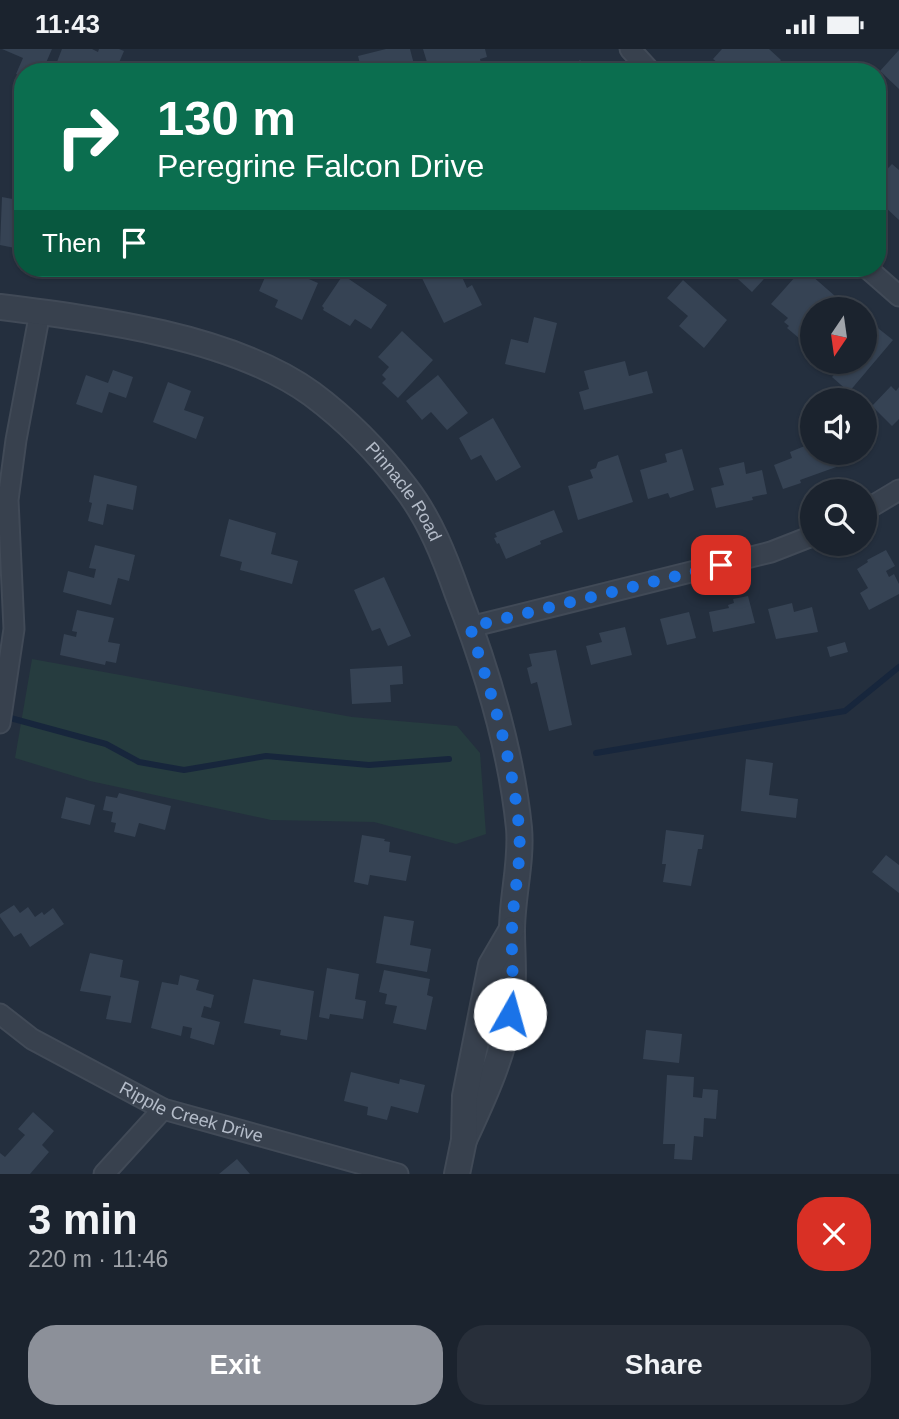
<!DOCTYPE html>
<meta charset="utf-8">
<style>
:root{--surface:#1b232e;--page:#282f3a;--text:#f1f3f6;--muted:#a0a4aa;--line:#39404a;--accent:#8c9099}
body{margin:0;font-family:Helvetica,sans-serif;background:var(--page);color:var(--text);height:100vh;display:flex;flex-direction:column;font-size:26px;white-space:nowrap}
*{box-sizing:border-box;margin:0}
p{font-size:23px;color:var(--muted)}
.icon{flex:none;width:38px;height:38px;fill:none;stroke:currentColor;stroke-width:2;stroke-linecap:round;stroke-linejoin:round}
.map{position:relative;height:1125px;overflow:hidden}
.drawer{display:flex;flex-direction:column;background:var(--surface);flex:1}
.drawer>*{flex:none}
.guide{position:absolute;left:14px;top:14px;width:872px;height:214px;border-radius:28px;box-shadow:0 2px 5px #0004,0 0 0 2px var(--line);background:#0b6e4f;color:#fff;overflow:hidden}
.needle{width:46px;rotate:193deg}
.fabs{position:absolute;left:800px;top:248px;display:grid;gap:14px}
.fabs a{display:grid;place-items:center;width:77px;height:77px;border-radius:50%;background:var(--surface);box-shadow:0 2px 5px #0004,0 0 0 2px var(--line);font-size:35px}
.pin{position:absolute;display:grid;place-items:center;width:60px;height:60px;color:#fff;margin:-30px;border-radius:14px;box-shadow:0 4px 10px #0006}
.me{position:absolute;width:77px;margin:-38px;rotate:7deg;stroke-linejoin:round;filter:drop-shadow(0 0 5px #0008)}
.turn{display:flex;align-items:center;gap:24px;height:147px;padding:0 28px;font-size:32px}
.turn .icon{width:91px;height:91px;stroke-width:2.5}
.turn b{display:block;font-size:49px;line-height:60px}
.then{display:flex;align-items:center;height:66px;padding:0 28px;background:#0003;gap:14px;font-size:26px}
.round{display:grid;place-items:center;flex:none;width:74px;height:74px;border-radius:28px;background:var(--page)}
.headline{display:flex;align-items:center;justify-content:space-between;height:119px;padding:0 28px}
h1{font-size:42px;font-weight:700;line-height:52px}
.button{display:flex;gap:14px;margin-top:auto;padding:14px 28px}
.button a{flex:1;height:80px;border-radius:28px;background:var(--accent);color:#fff;font-size:28px;font-weight:700;line-height:80px;text-align:center}
.button a+a{background:var(--page);color:var(--text)}
.status{display:flex;justify-content:space-between;align-items:center;height:49px;padding:0 35px;background:var(--surface);direction:ltr}
.status svg{height:19px;fill:currentColor}
.map>svg:first-child{display:block}
.green{fill:#263c3f}
.lines{fill:none;stroke-linecap:round;stroke-linejoin:round}
.stream{stroke:#17263c;stroke-width:6}
.building{fill:#364354}
.minor-casing{stroke:#414a57;stroke-width:23}
.tertiary-casing{stroke:#414a57;stroke-width:28}
.minor{stroke:#38414e;stroke-width:19}
.tertiary{stroke:#38414e;stroke-width:24}
.route{stroke:#1a73e8;stroke-width:12;stroke-dasharray:0 21.6}
.labels{text-anchor:middle;dominant-baseline:central;stroke-width:7;stroke-linejoin:round;paint-order:stroke}
.street-label{font-size:18px;fill:#b4bcc9;stroke:#1d2633}
</style>
<div class="status"><b>11:43</b><svg viewBox="0 0 49 12"><path d="M0 12V9h3v3zM5 12V6h3v6zM10 12V3h3v9zM15 12V0h3v12zM26 1h20v11H26zM47 4h2v5h-2z"/></svg></div>
<div class="map">
<svg width="899" height="1125" viewBox="0 0 899 1125">
<rect width="100%" height="100%" fill="#242f3e"/>
<path class="green" d="M32,610L352,668L457,677L480,704L486,785L456,795L374,773L271,771L90,732L15,709Z"/>
<g class="lines">
<path class="stream" d="M3,667L106,695L139,713L184,721L266,707L369,716L449,710
M596,704L845,662L899,618"/>
</g>
<path class="building" d="M2,0H52L42,23H23V28L16,25L23,9Z
M62,0H92L98,3L99,0H119L124,2L115,23H65L55,18Z
M386,0H410L416,23H362L358,7Z
M423,0H485L487,8L480,10L482,19L470,23L467,17L448,23H430Z
M722,0H769L781,11L771,23H729L713,10Z
M899,1V40L880,22Z
M580,11L592,23H568Z
M795,14L805,23H787Z
M168,15L191,20L190,23H166Z
M877,101L885,108L877,117Z
M892,115L899,121V171L884,157L877,165V131Z
M2,148L23,152V194L16,193L15,199L0,196Z
M269,219H297L295,224L318,234L302,271L275,258L278,251L259,242Z
M433,219H458L467,239L472,236L482,256L444,274L420,225Z
M726,219H774L752,243Z
M803,219L843,254L837,261H812V288L806,295L787,279L789,277L784,273L788,269L771,255Z
M343,226L387,256L371,280L355,270L350,277L323,261L324,259L322,257Z
M683,231L727,271L704,299L679,277L688,267L667,249Z
M534,268L557,274L545,324L505,315L511,290L528,294Z
M864,276L870,281L874,276L893,291L849,343L832,328L841,318L836,313H864Z
M402,282L433,311L398,349L382,334L386,330L382,326L389,318L378,308Z
M625,312L629,327L647,322L653,344L584,361L579,343L589,340L584,322Z
M113,321L133,328L126,349L109,343L102,364L76,355L86,326L108,334Z
M438,326L468,364L447,381L431,363L422,371L406,352Z
M168,333L191,342L184,361L204,368L196,390L153,373Z
M891,337L896,342L899,338V370L892,377L872,357Z
M493,369L521,418L496,432L481,406L471,411L459,389Z
M812,394V404H835L839,417L800,431L801,434L783,440L774,416L792,409L790,403Z
M682,400L694,441L670,449L668,444L648,450L640,421L667,413L665,405Z
M618,406L633,453L578,471L568,437L593,429L590,421L596,419L598,413Z
M744,413L746,425L762,421L767,445L752,448L753,451L716,459L711,439L724,436L719,419Z
M94,426L137,437L133,461L107,455L103,476L88,472L92,454L89,453Z
M554,461L563,483L540,492L541,495L506,510L499,494L497,495L494,489L497,488L495,484Z
M229,470L276,484L271,505L298,512L292,535L240,521L242,513L220,507Z
M95,496L135,506L129,532L118,529L111,556L63,543L68,522L94,529L96,520L89,519Z
M886,501L895,517L886,522L889,528L894,525L899,535V545L869,561L860,544L868,539L857,520L868,513L867,511Z
M384,528L411,587L388,597L380,579L372,582L354,541Z
M748,547L755,574L713,583L709,563L729,559L728,556L734,554L733,550Z
M792,554L794,563L812,558L818,583L776,590L768,560Z
M77,561L114,569L108,593L120,595L116,614L106,612L105,616L60,606L64,585L76,588L77,583L72,582Z
M689,563L696,589L667,596L660,570Z
M625,578L632,606L591,616L586,597L602,593L599,584Z
M845,593L848,603L830,608L827,598Z
M556,601L572,676L549,682L537,633L531,635L527,619L532,617L529,605Z
M402,617L403,635L390,636L391,653L352,655L350,620Z
M746,710L773,714L769,746L798,750L796,769L741,762Z
M119,744L171,757L165,781L139,774L135,788L114,783L116,774L111,773L113,763L103,761L106,747L117,749Z
M66,748L95,756L90,776L61,769Z
M666,781L704,786L702,800H698L691,837L663,833L666,815H662Z
M362,786L385,790L384,792L390,793L389,803L411,807L406,832L370,826L368,836L354,833Z
M886,806L899,816V844L872,823Z
M14,856L20,864L28,858L35,868L42,863L44,866L53,859L64,875L30,898L21,884L14,888L0,868V865Z
M384,867L414,872L410,896L431,900L427,923L376,914Z
M90,904L123,911L120,928L139,932L131,974L106,970L111,947L80,942Z
M327,919L359,925L355,950L366,952L363,970L330,965L329,970L319,968Z
M384,921L430,930L427,946L433,948L426,981L393,974L397,957L385,955L387,945L379,943Z
M180,926L199,931L196,941L214,946L211,959L204,957L201,968L220,973L214,996L190,989L192,979L183,977L181,987L151,979L162,933L178,936Z
M253,930L314,942L307,991L280,986L281,981L244,974Z
M646,981L682,985L679,1014L643,1010Z
M351,1023L399,1035L400,1030L425,1036L418,1064L391,1057L387,1071L367,1066L368,1058L344,1052Z
M667,1026L694,1028L693,1048L702,1049L703,1040L718,1041L716,1070L704,1069L703,1088L694,1087L692,1111L674,1110L675,1095H663Z
M33,1063L54,1082L42,1096L49,1103L30,1125H0V1104L5,1108L25,1086L18,1080Z
M237,1110L250,1125H219Z"/>
<g class="lines">
<defs>
<g id="minor">
<path d="M630,0L651,23"/>
<path d="M867,219L899,247"/>
<path d="M864,462L899,441"/>
<path d="M470,578L771,503L812,487"/>
<path d="M0,674L14,580L8,451L16,391L40,263"/>
<path id="s1" d="M0,965L32,990L163,1060L398,1125"/>
<path d="M104,1125L163,1060"/>
</g>
<g id="tertiary">
<path id="s2" d="M0,258C97,270 232,287 312,345C347,371 379,404 405,438C430,470 445,509 458,546C487,621 511,699 519,779C522,813 512,847 512,882C512,907 515,931 511,956C505,1003 484,1048 464,1091"/>
<path d="M457,1125L464,1091L465,1047L491,916L512,880"/>
</g>
</defs>
<use href="#minor" class="minor-casing"/>
<use href="#tertiary" class="tertiary-casing"/>
<use href="#minor" class="minor"/>
<use href="#tertiary" class="tertiary"/>
</g>
<g class="lines">
<path class="route" d="M510,965C515,936 511,909 512,880C513,847 522,813 519,779C513,710 491,644 470,578L721,516"/>
</g>
<g class="labels">
<g class="street-label">
<text stroke="none"><textPath href="#s2" startOffset="462">Pinnacle Road</textPath></text>
<text stroke="none"><textPath href="#s1" startOffset="217">Ripple Creek Drive</textPath></text>
</g>
</g>
</svg>
<div class="fabs">
<a><svg class="needle" viewBox="-14 -14 28 28"><path d="M0-13l5 13h-10z" fill="#e53935"/><path d="M0 13l5-13h-10z" fill="#a0a4aa"/></svg></a>
<a><svg class="icon" aria-label="sound" viewBox="0 0 24 24"><path d="M4 9h4l5-4v14l-5-4H4zM17 9q2 3 0 6"/></svg></a>
<a><svg class="icon" aria-label="search" viewBox="0 0 24 24"><circle cx="10" cy="10" r="6"/><path d="M15 15l6 6"/></svg></a>
</div>
<div class="pin" style="left:721px;top:516px;background:#d93025"><svg class="icon" aria-label="arrive" viewBox="0 0 24 24"><path d="M6 21V4h12l-3 4 3 4H6"/></svg></div>
<svg class="me" style="left:510px;top:965px" viewBox="-20 -20 40 40"><circle r="19" fill="#fff"/><path d="M0-13L10 11 0 6-10 11z" fill="#1a73e8"/></svg>
<div class="guide">
<div class="turn"><svg class="icon" aria-label="right" viewBox="0 0 24 24"><path d="M7 20v-9h11M14 6l5 5-5 5"/></svg><div><b>130 m</b>Peregrine Falcon Drive</div></div>
<div class="then">Then<svg class="icon" aria-label="arrive" viewBox="0 0 24 24"><path d="M6 21V4h12l-3 4 3 4H6"/></svg></div>
</div>
</div>
<section class="drawer">
<div class="headline"><div><h1>3 min</h1><p>220 m · 11:46</p></div><a class="round" style="background:#d93025;color:#fff"><svg class="icon" aria-label="close" viewBox="0 0 24 24"><path d="M6 6l12 12M18 6L6 18"/></svg></a></div>
<div class="button"><a>Exit</a><a>Share</a></div>
</section>
